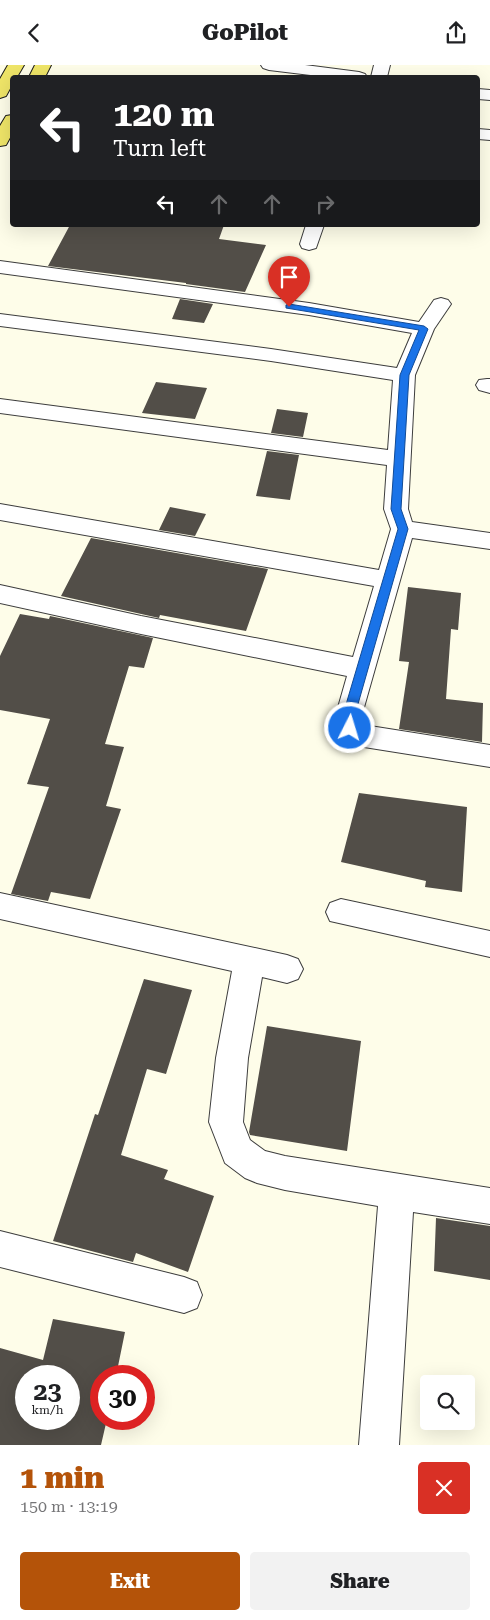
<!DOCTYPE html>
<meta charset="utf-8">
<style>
:root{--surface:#fff;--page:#f2f2f2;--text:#202124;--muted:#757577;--accent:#b45309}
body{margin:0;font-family:"Roboto Serif",serif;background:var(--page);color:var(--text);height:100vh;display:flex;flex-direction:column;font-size:19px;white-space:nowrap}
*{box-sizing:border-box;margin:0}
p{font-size:16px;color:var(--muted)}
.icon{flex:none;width:28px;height:28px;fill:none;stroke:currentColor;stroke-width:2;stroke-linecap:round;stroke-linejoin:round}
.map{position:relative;height:1380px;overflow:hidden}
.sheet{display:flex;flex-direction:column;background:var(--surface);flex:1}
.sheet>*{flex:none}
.top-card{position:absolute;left:10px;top:10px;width:470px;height:152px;border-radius:5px;box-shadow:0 5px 20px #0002;background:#202124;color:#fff;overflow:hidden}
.tools{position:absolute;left:420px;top:1310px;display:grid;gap:10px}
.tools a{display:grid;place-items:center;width:55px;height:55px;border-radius:5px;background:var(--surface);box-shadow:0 5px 20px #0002;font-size:25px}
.speed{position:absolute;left:15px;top:1300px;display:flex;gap:10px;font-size:25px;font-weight:700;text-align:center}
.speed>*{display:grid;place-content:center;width:65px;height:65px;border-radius:50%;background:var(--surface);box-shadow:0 5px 20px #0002;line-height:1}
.speed small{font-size:12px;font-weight:400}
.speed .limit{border:8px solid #d22;background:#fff;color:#111}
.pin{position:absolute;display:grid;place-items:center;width:42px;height:42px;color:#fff;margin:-51px -21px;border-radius:50% 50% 50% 0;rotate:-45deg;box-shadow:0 0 5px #0007}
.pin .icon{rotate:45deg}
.me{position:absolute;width:55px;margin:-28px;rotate:5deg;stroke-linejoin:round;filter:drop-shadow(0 0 4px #0008)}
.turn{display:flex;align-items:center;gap:18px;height:105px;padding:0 20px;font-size:22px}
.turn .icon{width:65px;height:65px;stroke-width:2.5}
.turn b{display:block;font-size:35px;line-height:42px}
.lanes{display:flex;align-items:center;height:48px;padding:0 20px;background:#0003;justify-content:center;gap:25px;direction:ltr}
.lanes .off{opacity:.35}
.round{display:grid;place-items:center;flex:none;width:52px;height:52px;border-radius:5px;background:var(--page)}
.head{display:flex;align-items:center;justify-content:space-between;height:85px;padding:0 20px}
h1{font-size:30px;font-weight:800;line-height:38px;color:var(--accent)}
.action{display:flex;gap:10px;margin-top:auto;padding:10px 20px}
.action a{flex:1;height:58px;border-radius:5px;background:var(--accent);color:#fff;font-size:20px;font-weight:800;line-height:58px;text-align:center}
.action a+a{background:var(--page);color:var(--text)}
header{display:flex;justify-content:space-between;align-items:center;height:65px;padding:0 20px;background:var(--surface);font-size:22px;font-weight:800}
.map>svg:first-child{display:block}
.building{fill:#524e48;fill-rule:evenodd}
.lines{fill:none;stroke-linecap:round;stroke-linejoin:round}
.minor-casing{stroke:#3d3d3d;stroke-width:2}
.primary-casing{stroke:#1b1b1b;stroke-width:2}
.minor{fill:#fff;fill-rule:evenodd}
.primary{fill:#efe568;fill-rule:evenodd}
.route{fill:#1a73e8;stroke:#114b97}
</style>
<header><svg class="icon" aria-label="back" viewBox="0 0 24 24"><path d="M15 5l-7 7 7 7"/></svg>GoPilot<svg class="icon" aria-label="share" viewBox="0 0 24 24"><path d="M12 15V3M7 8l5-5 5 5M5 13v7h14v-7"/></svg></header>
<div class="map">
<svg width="490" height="1380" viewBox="0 0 490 1380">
<rect width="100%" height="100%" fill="#fefde9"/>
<path class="building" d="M70,160H224L219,174L266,180L245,227L186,219V218L48,201Z
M180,234L213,239L204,258L172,254Z
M156,317L207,323L195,354L142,348Z
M277,344L308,348L303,372L271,368Z
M267,386L299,390L290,435L256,431Z
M170,442L206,449L195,471L159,465Z
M91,473L268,504L246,566L160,550L159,553L61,531Z
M408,522L461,528L458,565L451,564L446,634L483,638L482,677L399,664L409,597L399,596Z
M20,549L49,554L50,551L153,573L144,603L129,601L105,679L124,682L106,741L121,744L90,834L51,827L48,836L11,829L49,722L27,719L50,654L0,645V591Z
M359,728L467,742L462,827L425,822L426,816L341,797Z
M144,914L192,925L166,1009L147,1004L121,1090L168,1105L164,1114L214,1131L188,1207L136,1188L133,1197L53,1176L95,1049L98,1050Z
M267,961L361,976L347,1086L250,1070L249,1067Z
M436,1153L490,1161V1215L434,1206Z
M53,1254L125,1267L116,1311H101V1354H107L101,1380H0V1283L43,1295ZM26,1311H69V1354H26Z"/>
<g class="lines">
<defs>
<path id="minor" d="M261,0H305L359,7L365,9L367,12H327L269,5L263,3Z
M374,0H390L387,12H371Z
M478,24L490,25V35L478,34Z
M478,64L490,65V75L478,74Z
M306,160H324L316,183L309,185L302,183L300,179Z
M0,196L309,238L419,257L434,235L441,233L448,235L451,239L434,264L415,310L408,444L412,457L490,468V484L412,473L361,653L362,657L370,661L490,680V702L364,682L340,670L335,653L347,611L141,569L0,538V520L141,551L353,592L374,521L0,455V439L379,505L391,464L384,444L387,400L0,348V334L388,385L393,315L271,296L0,261V249L271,284L397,303L412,268L309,250L0,208Z
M487,314H490V328L479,325L476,320L479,315Z
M0,828L287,890L298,894L303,904L298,914L287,918L262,912L248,993L243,1057L250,1075L265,1086L285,1091L490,1123V1159L413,1147L399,1380H359L378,1141L285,1125L257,1118L245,1113L225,1098L209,1057L216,993L232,906L0,854Z
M341,834L490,866V892L330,856L326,847L330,838Z
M0,1166L184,1212L197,1217L202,1230L197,1243L184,1248L0,1202Z"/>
<path id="primary" d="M8,0H24L17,12H12V20L6,31L0,33V14Z
M35,0H51L45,12H29Z
M12,50V69L6,80L0,81V61L6,51Z"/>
</defs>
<use href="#minor" class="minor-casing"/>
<use href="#primary" class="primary-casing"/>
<use href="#minor" class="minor"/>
<use href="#primary" class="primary"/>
</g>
<path class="route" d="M289,239L424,261L428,264L409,310L401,444L408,464L354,653L356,663L350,667L346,666L342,653L398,464L391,444L400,310L419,265L286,243V240Z"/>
</svg>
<div class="tools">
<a><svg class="icon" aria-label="search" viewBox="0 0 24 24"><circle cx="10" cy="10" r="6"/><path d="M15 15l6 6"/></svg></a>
</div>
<div class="speed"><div>23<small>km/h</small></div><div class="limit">30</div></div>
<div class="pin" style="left:289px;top:242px;background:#d93025"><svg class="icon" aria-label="arrive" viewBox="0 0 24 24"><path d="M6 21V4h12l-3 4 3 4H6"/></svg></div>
<svg class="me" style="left:350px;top:663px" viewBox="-20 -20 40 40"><circle r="17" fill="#1a73e8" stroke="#fff" stroke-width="3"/><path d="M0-11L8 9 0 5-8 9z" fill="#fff"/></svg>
<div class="top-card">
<div class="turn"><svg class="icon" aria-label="left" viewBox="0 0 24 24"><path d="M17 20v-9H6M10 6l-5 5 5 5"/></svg><div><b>120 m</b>Turn left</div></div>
<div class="lanes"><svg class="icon" aria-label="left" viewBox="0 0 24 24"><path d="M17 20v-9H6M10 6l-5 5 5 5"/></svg><svg class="icon off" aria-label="ahead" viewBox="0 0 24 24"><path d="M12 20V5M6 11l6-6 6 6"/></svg><svg class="icon off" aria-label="ahead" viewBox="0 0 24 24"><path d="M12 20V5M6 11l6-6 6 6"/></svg><svg class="icon off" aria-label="right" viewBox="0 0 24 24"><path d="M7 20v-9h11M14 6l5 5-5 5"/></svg></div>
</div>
</div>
<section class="sheet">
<div class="head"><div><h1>1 min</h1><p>150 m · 13:19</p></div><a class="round" style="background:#d93025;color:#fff"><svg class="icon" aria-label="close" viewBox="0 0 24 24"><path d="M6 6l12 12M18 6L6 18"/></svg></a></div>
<div class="action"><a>Exit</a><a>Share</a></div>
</section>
